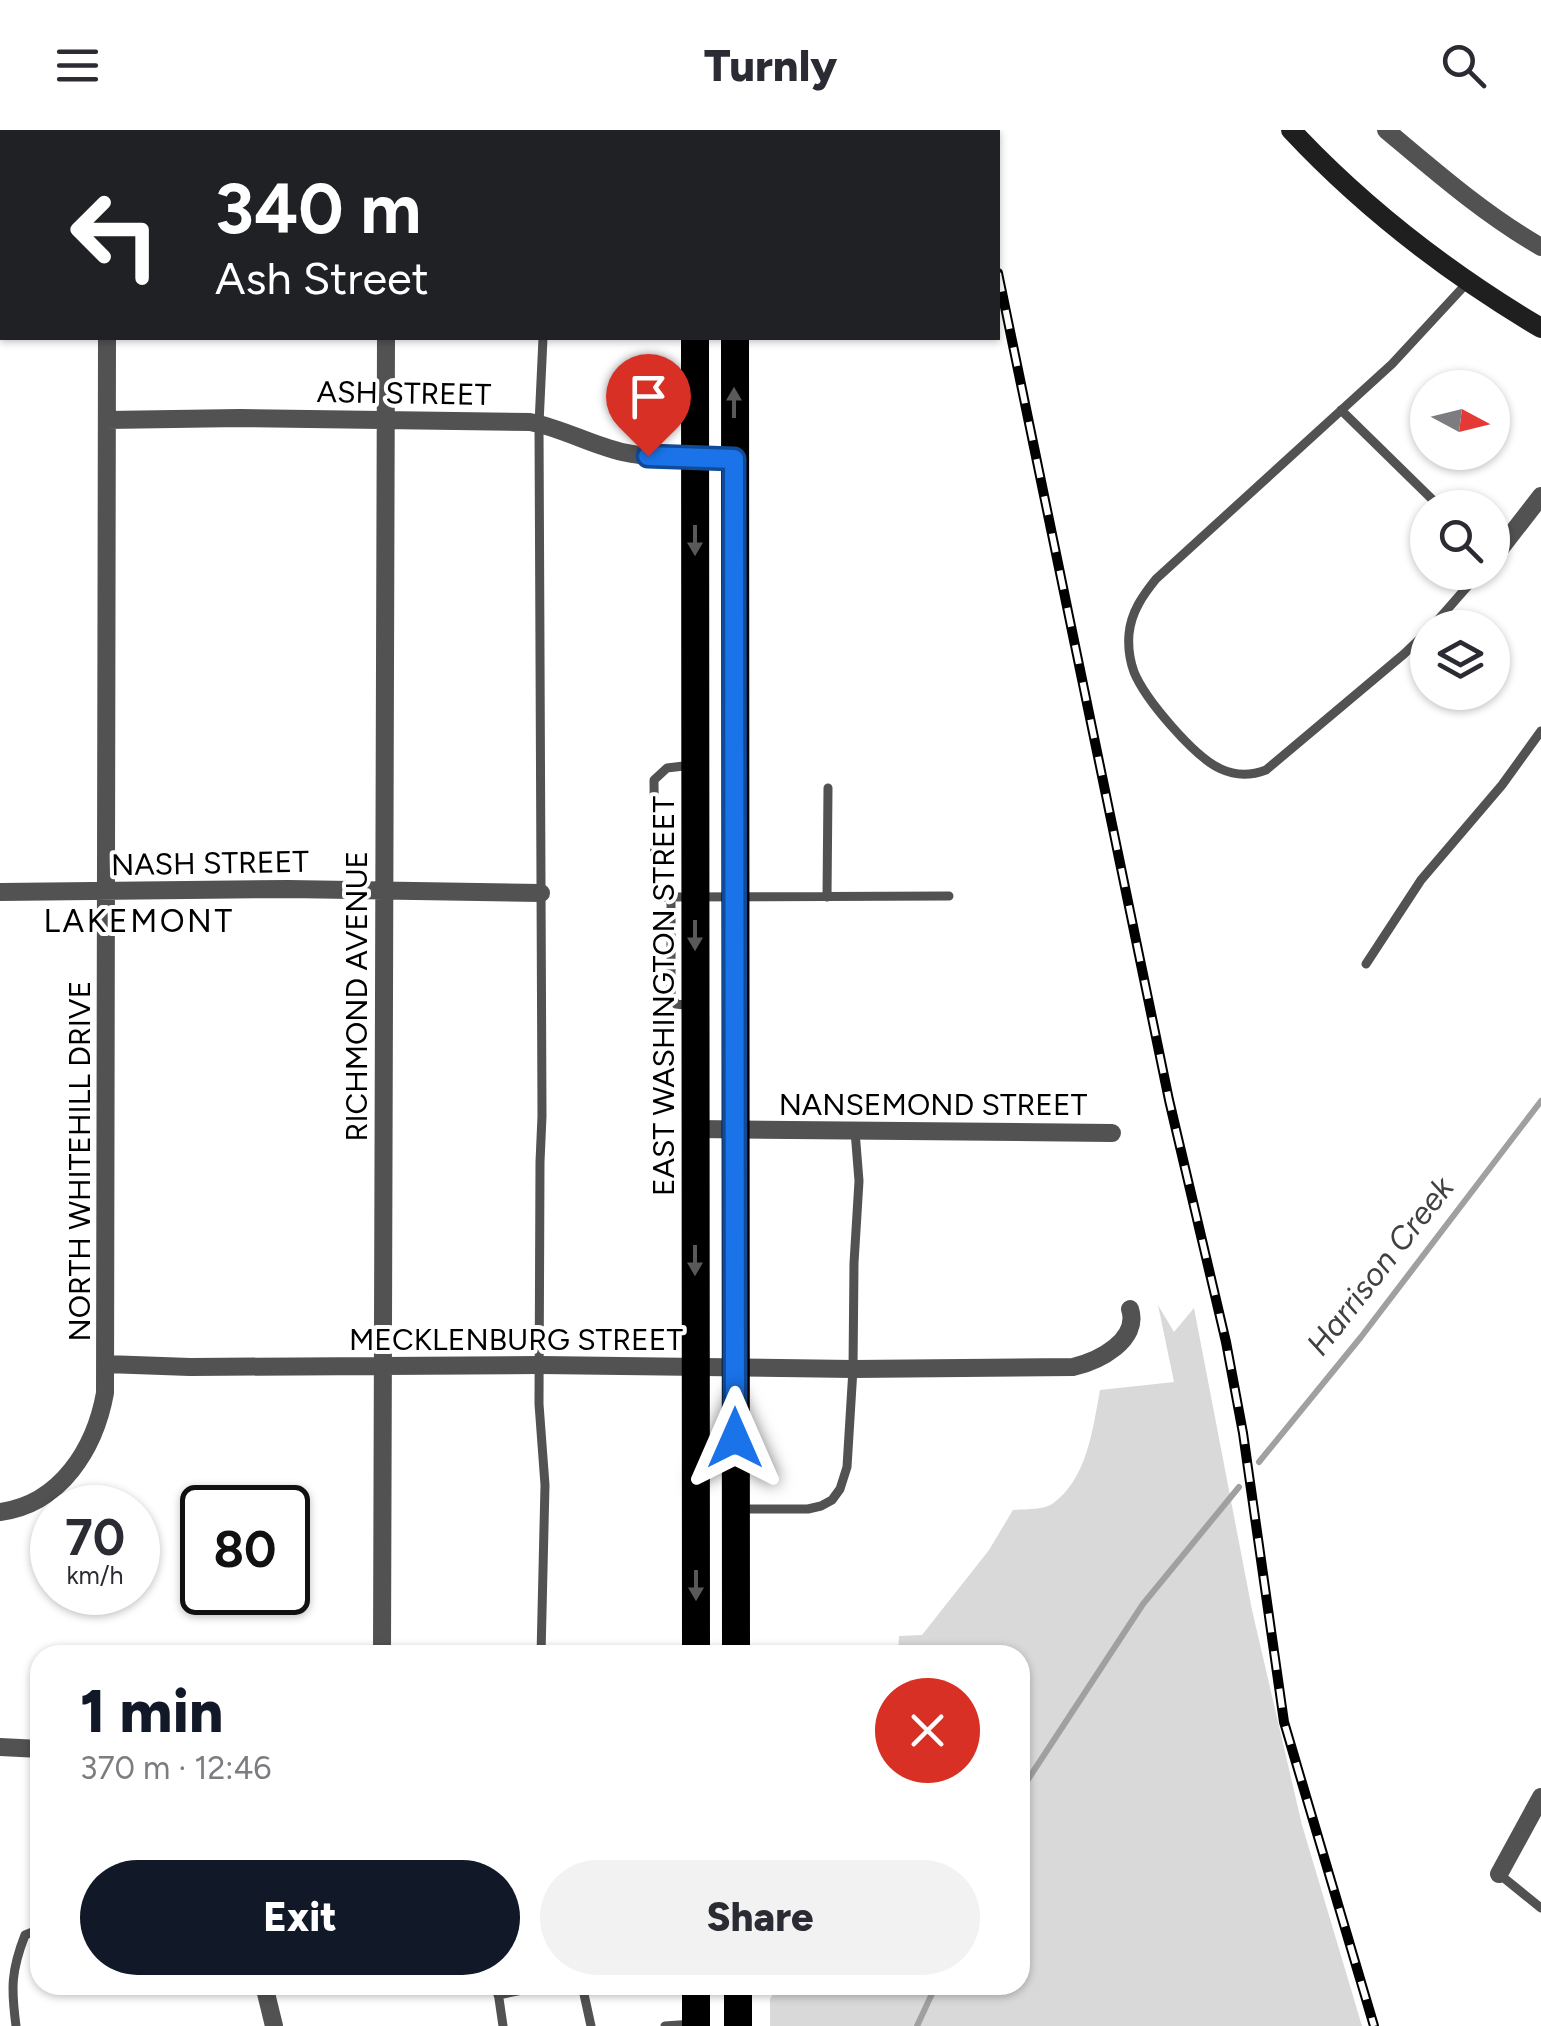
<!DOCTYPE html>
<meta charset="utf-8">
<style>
:root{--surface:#fff;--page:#f2f2f3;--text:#2b2b33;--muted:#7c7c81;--accent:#111827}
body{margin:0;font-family:Figtree,sans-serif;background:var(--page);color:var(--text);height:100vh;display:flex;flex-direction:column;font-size:38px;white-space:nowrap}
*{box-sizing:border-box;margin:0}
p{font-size:32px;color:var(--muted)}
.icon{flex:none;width:55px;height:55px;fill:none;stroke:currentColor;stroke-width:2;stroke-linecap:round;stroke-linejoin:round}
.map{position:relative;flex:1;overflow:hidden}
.sheet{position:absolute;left:30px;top:1515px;width:1000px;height:350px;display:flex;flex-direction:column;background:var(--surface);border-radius:30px;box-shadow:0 2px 8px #0004}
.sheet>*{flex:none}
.hud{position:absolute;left:0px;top:0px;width:1000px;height:210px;box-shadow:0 2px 8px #0004;background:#202124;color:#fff;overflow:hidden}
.needle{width:65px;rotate:97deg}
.controls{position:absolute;left:1410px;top:240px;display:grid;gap:20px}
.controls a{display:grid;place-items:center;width:100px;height:100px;border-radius:50%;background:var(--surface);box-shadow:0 2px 8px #0004;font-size:50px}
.speed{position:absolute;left:30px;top:1355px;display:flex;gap:20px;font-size:50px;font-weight:700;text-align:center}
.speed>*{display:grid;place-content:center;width:130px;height:130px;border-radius:50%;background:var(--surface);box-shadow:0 2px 8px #0004;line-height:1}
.speed small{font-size:25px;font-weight:400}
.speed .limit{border:5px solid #111;border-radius:15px;background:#fff;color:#111}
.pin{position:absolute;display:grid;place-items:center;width:85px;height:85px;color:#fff;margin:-102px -42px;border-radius:50% 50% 50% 0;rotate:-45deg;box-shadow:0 0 10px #0007}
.pin .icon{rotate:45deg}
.me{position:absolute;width:110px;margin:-55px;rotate:0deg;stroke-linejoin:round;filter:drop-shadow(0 0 8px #0008)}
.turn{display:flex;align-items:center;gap:35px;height:210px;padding:0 50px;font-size:45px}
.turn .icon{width:130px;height:130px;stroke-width:2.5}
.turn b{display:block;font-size:70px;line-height:85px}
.round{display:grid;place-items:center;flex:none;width:105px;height:105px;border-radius:52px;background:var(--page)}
.head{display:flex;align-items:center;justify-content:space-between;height:170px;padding:0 50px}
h1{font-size:60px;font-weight:800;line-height:75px;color:var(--accent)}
.primary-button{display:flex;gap:20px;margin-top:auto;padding:20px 50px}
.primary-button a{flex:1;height:115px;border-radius:60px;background:var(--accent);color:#fff;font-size:40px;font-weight:800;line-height:115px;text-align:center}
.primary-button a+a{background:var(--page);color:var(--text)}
header{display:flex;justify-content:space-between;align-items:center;height:130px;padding:0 50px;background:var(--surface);font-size:45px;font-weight:800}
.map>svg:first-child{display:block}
.green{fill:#d9d9d9}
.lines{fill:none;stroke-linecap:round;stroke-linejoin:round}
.stream{stroke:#a0a0a0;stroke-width:6}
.service{stroke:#525252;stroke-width:9}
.minor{stroke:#525252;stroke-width:18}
.secondary{stroke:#1f1f1f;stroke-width:20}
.trunk{stroke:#000;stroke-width:28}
.rail-casing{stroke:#000;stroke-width:10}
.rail{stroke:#fff;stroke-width:6;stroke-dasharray:19;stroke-linecap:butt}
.oneway{fill:#595959}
.route-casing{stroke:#114b97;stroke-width:25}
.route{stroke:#1a73e8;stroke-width:18}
.labels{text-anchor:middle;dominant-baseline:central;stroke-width:8;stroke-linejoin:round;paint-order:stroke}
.street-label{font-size:30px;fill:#000;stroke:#fff}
.neighbourhood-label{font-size:32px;letter-spacing:2.5px;fill:#000;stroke:#fff}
.water-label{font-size:32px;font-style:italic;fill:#414141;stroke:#fff}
</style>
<header><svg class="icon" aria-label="menu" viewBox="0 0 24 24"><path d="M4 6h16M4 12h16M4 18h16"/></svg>Turnly<svg class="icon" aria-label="search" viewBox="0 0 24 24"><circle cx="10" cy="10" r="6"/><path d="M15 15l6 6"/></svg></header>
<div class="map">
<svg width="1541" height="1896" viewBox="0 0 1541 1896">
<rect width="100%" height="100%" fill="#fff"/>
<path class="green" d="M1158,1175L1174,1202L1194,1178L1252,1480L1302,1695L1362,1896H770V1869L778,1855H1020V1525H898L899,1506L922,1505L989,1420L1013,1380C1025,1379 1043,1380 1052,1374C1087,1350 1093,1298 1100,1260L1174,1252Z"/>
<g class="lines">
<path class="stream" d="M1259,1332L1361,1207L1541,971
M1020,1666L1027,1651L1143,1474L1239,1357
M917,1896L936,1855"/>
<path class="service" d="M544,2V0
M1341,280L1441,378
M1431,498L1480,442
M1428,501L1404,524L1266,640C1250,646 1236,646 1221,639C1194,627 1145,569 1134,542C1130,531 1128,516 1129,504C1131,482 1143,465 1156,449L1392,234L1467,153
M692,635L667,638L654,650L655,764L659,767L949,766
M671,766V866L676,874L693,876
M827,767L828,658
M1366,834L1421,750L1502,655L1541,601
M740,1379H808L821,1376L832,1370L840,1359L847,1337L853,1239L854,1133L859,1051L855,1001
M541,1525L545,1355L539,1274L540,1032L542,986L539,294L543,208
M1499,1744L1541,1778
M497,1855L503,1896
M582,1855L591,1896
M498,1865L548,1855
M16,1896C11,1858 11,1841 25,1805L40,1799
M665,1896L693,1894"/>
<path class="minor" d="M72,0L74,2
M1386,0C1436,42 1484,84 1541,117
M386,2V0
M107,290L240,288L530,292C562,298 591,315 622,322C659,330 696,328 734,329
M1493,428L1541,366
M0,762L288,759L541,763
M695,999L1112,1003
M106,1234L190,1237L540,1235L853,1239L1073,1237C1099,1231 1140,1210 1130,1179
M0,1382C61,1374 95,1318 105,1263L107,208
M382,1525L386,208
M0,1617L40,1619
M1499,1744L1541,1667
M264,1855L274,1896"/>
<path class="secondary" d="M1291,0C1363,77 1450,144 1541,198"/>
<path class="trunk" d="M695,2V0
M735,2V0
M695,208L696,1525
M735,208L736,1525
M738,1855V1896
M696,1896V1855"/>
<defs>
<path id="rail" d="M965,0L966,2
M982,0L983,2
M998,143L1169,970L1226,1212L1243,1303L1284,1592L1374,1896"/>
</defs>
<use href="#rail" class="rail-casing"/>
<use href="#rail" class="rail"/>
</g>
<defs><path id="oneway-solid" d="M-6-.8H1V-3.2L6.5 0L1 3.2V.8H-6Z" transform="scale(2.5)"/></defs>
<g class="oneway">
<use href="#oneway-solid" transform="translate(734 273) rotate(-90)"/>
<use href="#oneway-solid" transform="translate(695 410) rotate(90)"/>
<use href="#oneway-solid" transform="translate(695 805) rotate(90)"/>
<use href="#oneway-solid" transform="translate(695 1130) rotate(90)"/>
<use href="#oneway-solid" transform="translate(696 1455) rotate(90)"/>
</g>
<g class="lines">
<defs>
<path id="route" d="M648,326L734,329L735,1308"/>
</defs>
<use href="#route" class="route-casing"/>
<use href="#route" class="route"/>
</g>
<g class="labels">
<g class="street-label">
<text transform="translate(404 263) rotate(1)">ASH STREET</text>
<text transform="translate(210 733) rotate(-1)">NASH STREET</text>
<text transform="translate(356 866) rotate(-90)">RICHMOND AVENUE</text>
<text transform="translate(663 866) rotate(-90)">EAST WASHINGTON STREET</text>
<text x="933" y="974">NANSEMOND STREET</text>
<text transform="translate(79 1031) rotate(-90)">NORTH WHITEHILL DRIVE</text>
<text x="516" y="1209">MECKLENBURG STREET</text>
</g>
<g class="neighbourhood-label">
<text x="139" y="791">LAKEMONT</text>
</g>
<g class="water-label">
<text transform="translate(1380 1136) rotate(-52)">Harrison Creek</text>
</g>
</g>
</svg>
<div class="controls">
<a><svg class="needle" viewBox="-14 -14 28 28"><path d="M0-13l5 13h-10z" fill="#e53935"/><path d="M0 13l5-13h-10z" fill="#7c7c81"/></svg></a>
<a><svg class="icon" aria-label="search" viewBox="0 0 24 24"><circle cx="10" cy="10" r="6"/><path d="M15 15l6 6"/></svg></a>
<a><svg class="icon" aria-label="layers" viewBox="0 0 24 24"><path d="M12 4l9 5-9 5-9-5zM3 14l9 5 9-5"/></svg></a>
</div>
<div class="speed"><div>70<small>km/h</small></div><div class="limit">80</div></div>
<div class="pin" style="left:648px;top:326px;background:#d93025"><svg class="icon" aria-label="arrive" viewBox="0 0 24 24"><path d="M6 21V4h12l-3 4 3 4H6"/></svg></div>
<svg class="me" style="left:735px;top:1308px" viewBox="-20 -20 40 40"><path d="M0-17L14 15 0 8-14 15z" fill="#1a73e8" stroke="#fff" stroke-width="4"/></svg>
<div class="hud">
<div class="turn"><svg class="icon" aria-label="left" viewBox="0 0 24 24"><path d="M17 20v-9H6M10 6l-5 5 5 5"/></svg><div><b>340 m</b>Ash Street</div></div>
</div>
<section class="sheet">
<div class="head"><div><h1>1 min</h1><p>370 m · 12:46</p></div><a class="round" style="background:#d93025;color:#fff"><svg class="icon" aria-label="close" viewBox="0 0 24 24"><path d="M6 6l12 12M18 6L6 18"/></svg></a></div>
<div class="primary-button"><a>Exit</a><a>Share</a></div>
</section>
</div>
